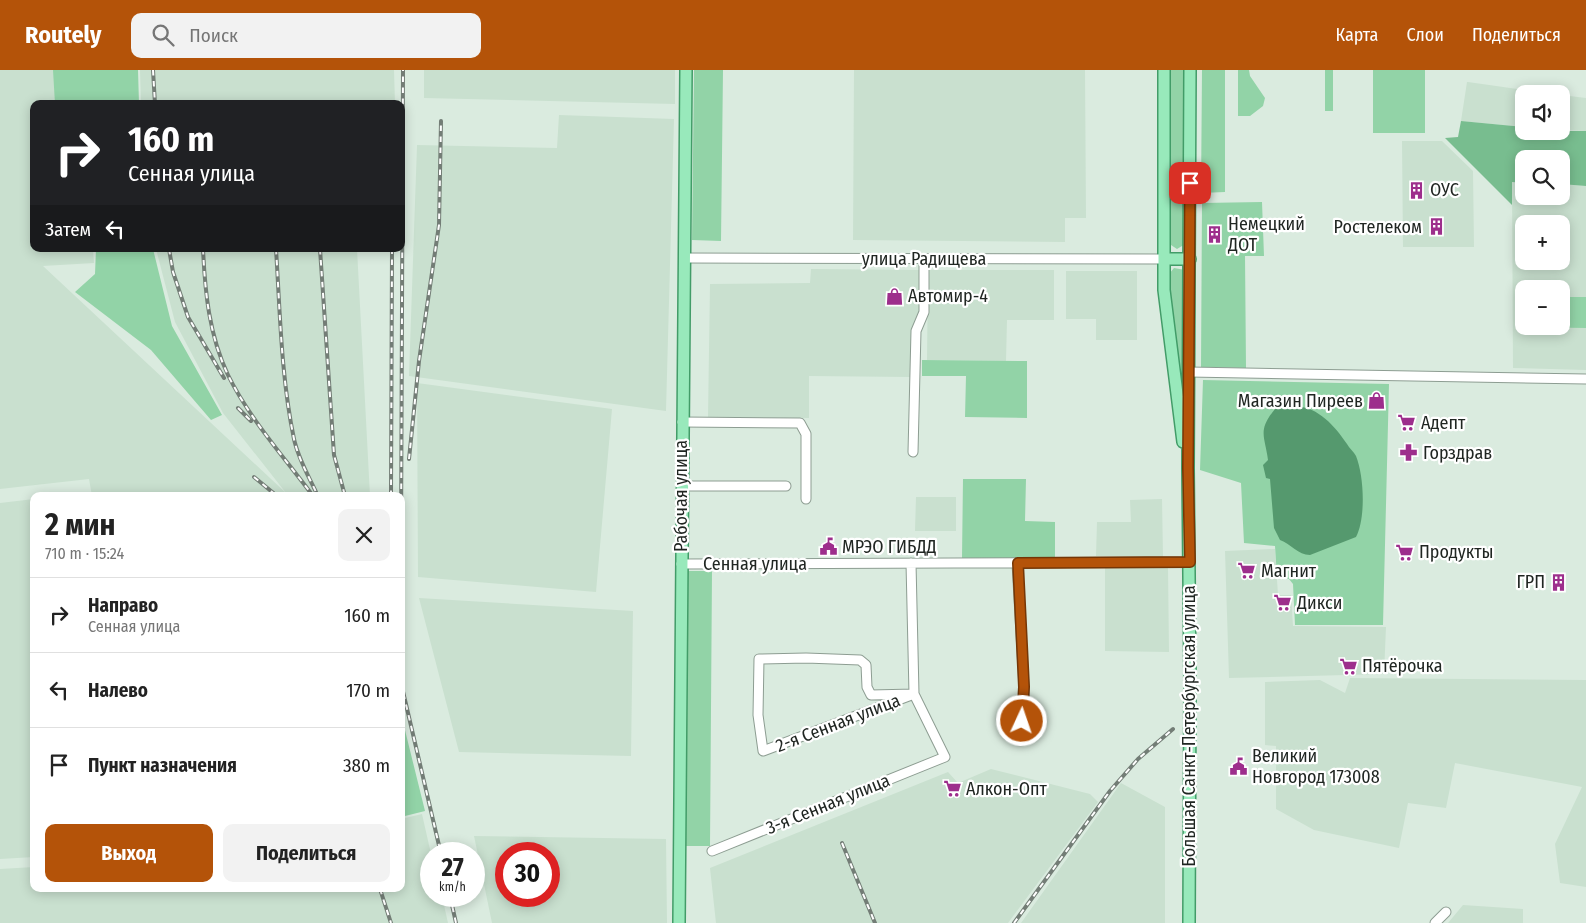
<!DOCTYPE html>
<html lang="ru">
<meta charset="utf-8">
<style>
:root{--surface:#fff;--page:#f2f2f2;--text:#222;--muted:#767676;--line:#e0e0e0;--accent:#b45309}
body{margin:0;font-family:"Fira Sans Condensed",sans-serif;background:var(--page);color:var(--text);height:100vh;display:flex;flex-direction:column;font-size:19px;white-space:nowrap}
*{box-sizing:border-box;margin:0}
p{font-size:16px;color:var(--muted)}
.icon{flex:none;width:28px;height:28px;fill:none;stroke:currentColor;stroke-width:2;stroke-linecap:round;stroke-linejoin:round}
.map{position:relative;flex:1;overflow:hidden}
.details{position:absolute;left:30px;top:422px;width:375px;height:400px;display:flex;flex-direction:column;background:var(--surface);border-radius:10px;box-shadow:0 2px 12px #0003}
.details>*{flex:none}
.top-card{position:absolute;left:30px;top:30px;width:375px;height:152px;border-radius:10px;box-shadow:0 2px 12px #0003;background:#202124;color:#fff;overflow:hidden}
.controls{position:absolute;left:1515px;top:15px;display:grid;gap:10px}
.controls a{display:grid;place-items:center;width:55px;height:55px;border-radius:10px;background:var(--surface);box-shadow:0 2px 12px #0003;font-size:25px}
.speed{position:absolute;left:420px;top:772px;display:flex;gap:10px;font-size:25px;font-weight:700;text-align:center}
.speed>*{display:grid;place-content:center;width:65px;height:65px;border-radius:50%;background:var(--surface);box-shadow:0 2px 12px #0003;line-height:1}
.speed small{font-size:12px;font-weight:400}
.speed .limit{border:8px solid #d22;background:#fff;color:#111}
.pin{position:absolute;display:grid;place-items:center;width:42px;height:42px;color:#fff;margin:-21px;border-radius:10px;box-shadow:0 2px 8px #0006}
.me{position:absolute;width:55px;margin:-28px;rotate:3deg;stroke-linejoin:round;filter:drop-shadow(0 0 4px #0008)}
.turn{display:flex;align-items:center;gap:18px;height:105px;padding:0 15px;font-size:22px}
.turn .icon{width:65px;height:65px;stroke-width:2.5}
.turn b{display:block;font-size:35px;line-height:42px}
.then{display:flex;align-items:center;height:48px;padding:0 15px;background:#0003;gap:10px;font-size:19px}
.round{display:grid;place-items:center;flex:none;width:52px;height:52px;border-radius:10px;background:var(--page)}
.headline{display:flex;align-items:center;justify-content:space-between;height:85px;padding:0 15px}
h1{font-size:30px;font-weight:700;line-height:38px}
.primary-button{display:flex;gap:10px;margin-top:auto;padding:10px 15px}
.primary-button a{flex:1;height:58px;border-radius:10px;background:var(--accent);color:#fff;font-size:20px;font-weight:700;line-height:58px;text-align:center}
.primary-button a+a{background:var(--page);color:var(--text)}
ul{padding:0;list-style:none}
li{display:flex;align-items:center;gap:15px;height:75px;padding:0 15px;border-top:1px solid var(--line)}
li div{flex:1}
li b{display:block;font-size:19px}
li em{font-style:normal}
header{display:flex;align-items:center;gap:30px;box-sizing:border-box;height:70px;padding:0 25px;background:var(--accent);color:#fff}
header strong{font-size:24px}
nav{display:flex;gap:28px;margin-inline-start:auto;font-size:18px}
.search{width:350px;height:45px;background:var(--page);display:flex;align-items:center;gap:12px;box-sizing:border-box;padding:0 18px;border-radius:10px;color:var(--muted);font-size:19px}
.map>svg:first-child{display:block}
.built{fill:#c9e0cf;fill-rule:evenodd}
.green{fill:#92d3a7}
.forest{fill:#78bd8f}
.water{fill:#55996e}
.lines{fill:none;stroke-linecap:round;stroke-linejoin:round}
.minor-casing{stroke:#8d9d92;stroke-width:11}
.major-casing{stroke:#429c68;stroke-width:14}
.minor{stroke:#fff;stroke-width:9}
.major{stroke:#98e9bb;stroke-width:11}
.rail-casing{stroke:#737d76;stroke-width:4}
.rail{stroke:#fff;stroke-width:2;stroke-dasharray:5.5;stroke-linecap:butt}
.route-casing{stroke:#753606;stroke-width:12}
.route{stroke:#b45309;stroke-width:9}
.labels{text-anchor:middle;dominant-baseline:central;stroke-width:4.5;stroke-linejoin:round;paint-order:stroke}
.poi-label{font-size:18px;fill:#202622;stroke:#fff;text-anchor:start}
.street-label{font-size:18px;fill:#202622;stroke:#fff}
</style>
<header>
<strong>Routely</strong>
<div class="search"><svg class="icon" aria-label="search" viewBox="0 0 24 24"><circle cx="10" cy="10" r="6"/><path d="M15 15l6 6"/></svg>Поиск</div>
<nav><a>Карта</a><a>Слои</a><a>Поделиться</a></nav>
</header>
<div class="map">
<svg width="1586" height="853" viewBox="0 0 1586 853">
<rect width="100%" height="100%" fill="#daebdf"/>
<path class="built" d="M0,0H84L85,34H34V179H93L94,193L43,196L286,423L223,343L175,252L156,179H357L370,426H92L89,409L0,419Z
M140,0H394L395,34H141Z
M424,0H675V34L424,28Z
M854,0H1085L1086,148H1065V172L853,170Z
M1467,12H1468L1552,24H1524V57L1461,51Z
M1561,25L1586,28V61L1561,60Z
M559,45L674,49L666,341L409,306L417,75L557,78Z
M1402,71H1442L1473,101L1474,177H1403Z
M1512,112L1524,113V126H1561V114L1586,116V300L1513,298ZM1524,154H1561V191H1524ZM1524,219H1561V256H1524Z
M811,199L919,200V248L912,258L910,307L809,306V348L708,347L710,214L810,213Z
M928,200H1054V250H1007L1006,291L927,290Z
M1066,201H1137V270H1096V249H1066Z
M417,313L612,339L596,522L418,507Z
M916,427H956V461H915Z
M34,429V787L0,789V433Z
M1162,429L1163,487L1096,486L1097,452H1131L1130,430Z
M1275,479L1278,525H1291L1293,556L1386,557L1384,604L1229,608L1225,481Z
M1105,495L1168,498L1169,582L1105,581Z
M419,528L633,541L631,686L459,682Z
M1350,608L1586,610V817L1560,813L1555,774L1582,717L1455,693L1446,738L1408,733L1399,778L1314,760L1276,739V676L1265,675V612L1320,610L1345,623Z
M991,699L1090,724L1098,732L1008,853H716L710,798L948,702L958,713Z
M1121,713L1165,737V853H1021Z
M422,744L431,784V826H442L448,853H0V799L34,797V819H401V749Z
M474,766L666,769L667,853H492ZM506,784H549V826H506Z
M1463,835L1523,839V853H1448Z"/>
<path class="green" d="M53,0H138L139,34H55Z
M694,0H723L721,171L692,170Z
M1169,0H1187V173L1177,179L1168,173Z
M1202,0H1225V122L1201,123Z
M1238,0H1249L1250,6L1265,28L1263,36L1250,46H1238Z
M1325,0H1333V41H1325Z
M1373,0H1425V63H1373Z
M1262,132L1264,186H1245L1246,298L1201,297L1202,133Z
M96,179H153L172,256L222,345L211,350L151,280L75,222L95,204Z
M1174,198L1185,200V348L1170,226L1169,204Z
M1519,226H1524V256H1561V227H1586V258L1519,257Z
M922,290L1027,291V348L965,347L966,306H922Z
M1203,310L1389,314L1383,555H1295L1293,514L1289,509L1277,507L1275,476L1244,473L1241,413L1200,400Z
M963,409H1026L1025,451L1055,452V489L962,488Z
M686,501H712L710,776H684Z
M401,644L425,741L401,747Z"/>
<path class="forest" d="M1461,51L1524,57V61H1586V116L1561,114V89H1524V113L1512,112V135L1445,68L1458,67Z"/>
<path class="water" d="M1296,336C1319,338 1334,355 1347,374C1349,378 1354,382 1356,386C1364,406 1366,448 1356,467L1310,485C1298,485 1291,474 1280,470L1274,458L1270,409L1266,408L1263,395L1268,390C1265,366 1257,361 1275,339Z"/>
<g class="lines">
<defs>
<path id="minor" d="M684,188L1165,189
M1189,302L1586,309
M682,352L800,353L806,364V429
M913,382L916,261L924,242V190
M682,416H786
M1017,493L1024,617L1023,651
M681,494L1189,492
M806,588L860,590L866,595L867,617L871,625L914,624L763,681L758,645L759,589Z
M712,781L945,687L914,624L911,493
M1435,853L1446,842"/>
<path id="major" d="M1164,0V220L1183,372
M1165,189H1190
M679,853L686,0
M1189,853L1190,613L1188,398L1190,0"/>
</defs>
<use href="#minor" class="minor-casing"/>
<use href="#major" class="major-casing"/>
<use href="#minor" class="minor"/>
<use href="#major" class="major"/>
<defs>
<path id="rail" d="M153,0L155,34
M169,179L173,202L188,247L224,308
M203,179C205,222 209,265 228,305C249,348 284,387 313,426
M276,179C280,241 281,307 294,369C298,388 308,405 316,422
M320,179L334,385L345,426
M238,338L251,351
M409,389L419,291L439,155L441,51
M254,407L277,426
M391,426L392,179
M401,474L403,0
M401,613L441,784
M842,773L875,853
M380,819L391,853
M450,826L456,853
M1014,853L1110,721L1138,689L1173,659"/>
</defs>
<use href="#rail" class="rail-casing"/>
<use href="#rail" class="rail"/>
</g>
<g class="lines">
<defs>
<path id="route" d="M1022,651L1024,617L1018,493L1190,492L1188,398L1190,113"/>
</defs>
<use href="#route" class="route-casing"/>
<use href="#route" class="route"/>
</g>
<defs>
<symbol id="building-bare" viewBox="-9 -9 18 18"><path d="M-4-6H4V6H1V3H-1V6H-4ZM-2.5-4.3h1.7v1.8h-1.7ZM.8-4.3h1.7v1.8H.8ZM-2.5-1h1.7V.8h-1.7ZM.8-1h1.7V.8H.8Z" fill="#9d2e8c" stroke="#fff" stroke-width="2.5" paint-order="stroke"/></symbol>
<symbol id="shop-bare" viewBox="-9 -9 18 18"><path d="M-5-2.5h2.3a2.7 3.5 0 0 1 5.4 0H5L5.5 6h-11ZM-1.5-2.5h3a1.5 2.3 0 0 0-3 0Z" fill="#9d2e8c" stroke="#fff" stroke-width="2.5" paint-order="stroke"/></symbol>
<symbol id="supermarket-bare" viewBox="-9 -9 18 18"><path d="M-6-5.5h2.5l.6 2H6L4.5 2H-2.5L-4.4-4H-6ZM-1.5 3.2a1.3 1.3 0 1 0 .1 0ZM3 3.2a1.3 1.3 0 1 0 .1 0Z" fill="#9d2e8c" stroke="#fff" stroke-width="2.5" paint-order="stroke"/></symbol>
<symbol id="pharmacy-bare" viewBox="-9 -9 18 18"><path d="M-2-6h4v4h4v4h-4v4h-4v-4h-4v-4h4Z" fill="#9d2e8c" stroke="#fff" stroke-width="2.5" paint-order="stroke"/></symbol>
<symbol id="civic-bare" viewBox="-9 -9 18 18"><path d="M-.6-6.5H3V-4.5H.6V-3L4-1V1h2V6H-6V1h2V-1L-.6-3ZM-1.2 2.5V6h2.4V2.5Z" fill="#9d2e8c" stroke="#fff" stroke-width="2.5" paint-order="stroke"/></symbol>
</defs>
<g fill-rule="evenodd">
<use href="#building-bare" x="1404" y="108" width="25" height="25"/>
<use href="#building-bare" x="1424" y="144" width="25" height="25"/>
<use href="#building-bare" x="1202" y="152" width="25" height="25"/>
<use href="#shop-bare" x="882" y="214" width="25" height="25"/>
<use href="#shop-bare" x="1364" y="318" width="25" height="25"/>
<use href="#supermarket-bare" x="1394" y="340" width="25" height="25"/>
<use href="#pharmacy-bare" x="1396" y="370" width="25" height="25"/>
<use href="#civic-bare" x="816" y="464" width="25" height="25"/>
<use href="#supermarket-bare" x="1392" y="470" width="25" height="25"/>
<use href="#supermarket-bare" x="1234" y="488" width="25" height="25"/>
<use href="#building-bare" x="1546" y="500" width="25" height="25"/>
<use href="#supermarket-bare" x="1270" y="520" width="25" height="25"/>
<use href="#supermarket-bare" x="1336" y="584" width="25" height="25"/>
<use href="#civic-bare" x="1226" y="684" width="25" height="25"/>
<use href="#supermarket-bare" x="940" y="706" width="25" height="25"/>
</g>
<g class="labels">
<g class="poi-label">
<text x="1430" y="120">ОУС</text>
<text x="1228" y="154">Немецкий<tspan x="1228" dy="21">ДОТ</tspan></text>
<text x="1422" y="157" text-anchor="end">Ростелеком</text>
<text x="908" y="226">Автомир-4</text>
<text x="1363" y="331" text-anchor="end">Магазин Пиреев</text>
<text x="1421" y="353">Адепт</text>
<text x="1423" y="383">Горздрав</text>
<text x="842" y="477">МРЭО ГИБДД</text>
<text x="1419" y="482">Продукты</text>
<text x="1261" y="501">Магнит</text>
<text x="1545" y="512" text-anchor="end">ГРП</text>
<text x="1297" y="533">Дикси</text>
<text x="1362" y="596">Пятёрочка</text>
<text x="1252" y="686">Великий<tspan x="1252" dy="21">Новгород 173008</tspan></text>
<text x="966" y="719">Алкон-Опт</text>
</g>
<g class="street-label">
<text x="924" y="189">улица Радищева</text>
<text transform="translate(681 426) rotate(-90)">Рабочая улица</text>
<text x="755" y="494">Сенная улица</text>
<text transform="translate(838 653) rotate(-21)">2-я Сенная улица</text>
<text transform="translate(1189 656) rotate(-90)">Большая Санкт-Петербургская улица</text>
<text transform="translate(828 734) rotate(-22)">3-я Сенная улица</text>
</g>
</g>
</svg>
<div class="controls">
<a><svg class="icon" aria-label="sound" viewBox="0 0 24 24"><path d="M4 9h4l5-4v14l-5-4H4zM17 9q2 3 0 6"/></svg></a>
<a><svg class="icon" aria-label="search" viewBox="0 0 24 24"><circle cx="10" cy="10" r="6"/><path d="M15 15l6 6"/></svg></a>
<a>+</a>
<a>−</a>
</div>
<div class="speed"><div>27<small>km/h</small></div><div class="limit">30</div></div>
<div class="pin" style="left:1190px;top:113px;background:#d93025"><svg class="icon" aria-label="arrive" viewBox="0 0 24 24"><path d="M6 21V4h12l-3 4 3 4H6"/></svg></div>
<svg class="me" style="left:1022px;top:651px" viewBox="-20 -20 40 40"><circle r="17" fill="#b45309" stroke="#fff" stroke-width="3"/><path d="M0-11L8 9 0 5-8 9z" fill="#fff"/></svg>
<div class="top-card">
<div class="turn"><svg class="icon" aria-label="right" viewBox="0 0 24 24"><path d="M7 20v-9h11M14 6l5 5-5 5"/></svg><div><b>160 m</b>Сенная улица</div></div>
<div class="then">Затем<svg class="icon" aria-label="left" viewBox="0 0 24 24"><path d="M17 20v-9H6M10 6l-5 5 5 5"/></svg></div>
</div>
<section class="details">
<div class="headline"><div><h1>2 мин</h1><p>710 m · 15:24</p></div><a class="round"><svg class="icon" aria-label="close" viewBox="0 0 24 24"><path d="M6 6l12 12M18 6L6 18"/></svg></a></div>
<ul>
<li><svg class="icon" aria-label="right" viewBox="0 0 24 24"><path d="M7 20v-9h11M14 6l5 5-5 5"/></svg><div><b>Направо</b><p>Сенная улица</p></div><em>160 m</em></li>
<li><svg class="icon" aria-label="left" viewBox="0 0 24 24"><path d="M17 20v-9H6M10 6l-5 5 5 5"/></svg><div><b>Налево</b></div><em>170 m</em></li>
<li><svg class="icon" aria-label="arrive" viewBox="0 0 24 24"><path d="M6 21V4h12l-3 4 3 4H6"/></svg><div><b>Пункт назначения</b></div><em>380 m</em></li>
</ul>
<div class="primary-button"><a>Выход</a><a>Поделиться</a></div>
</section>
</div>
